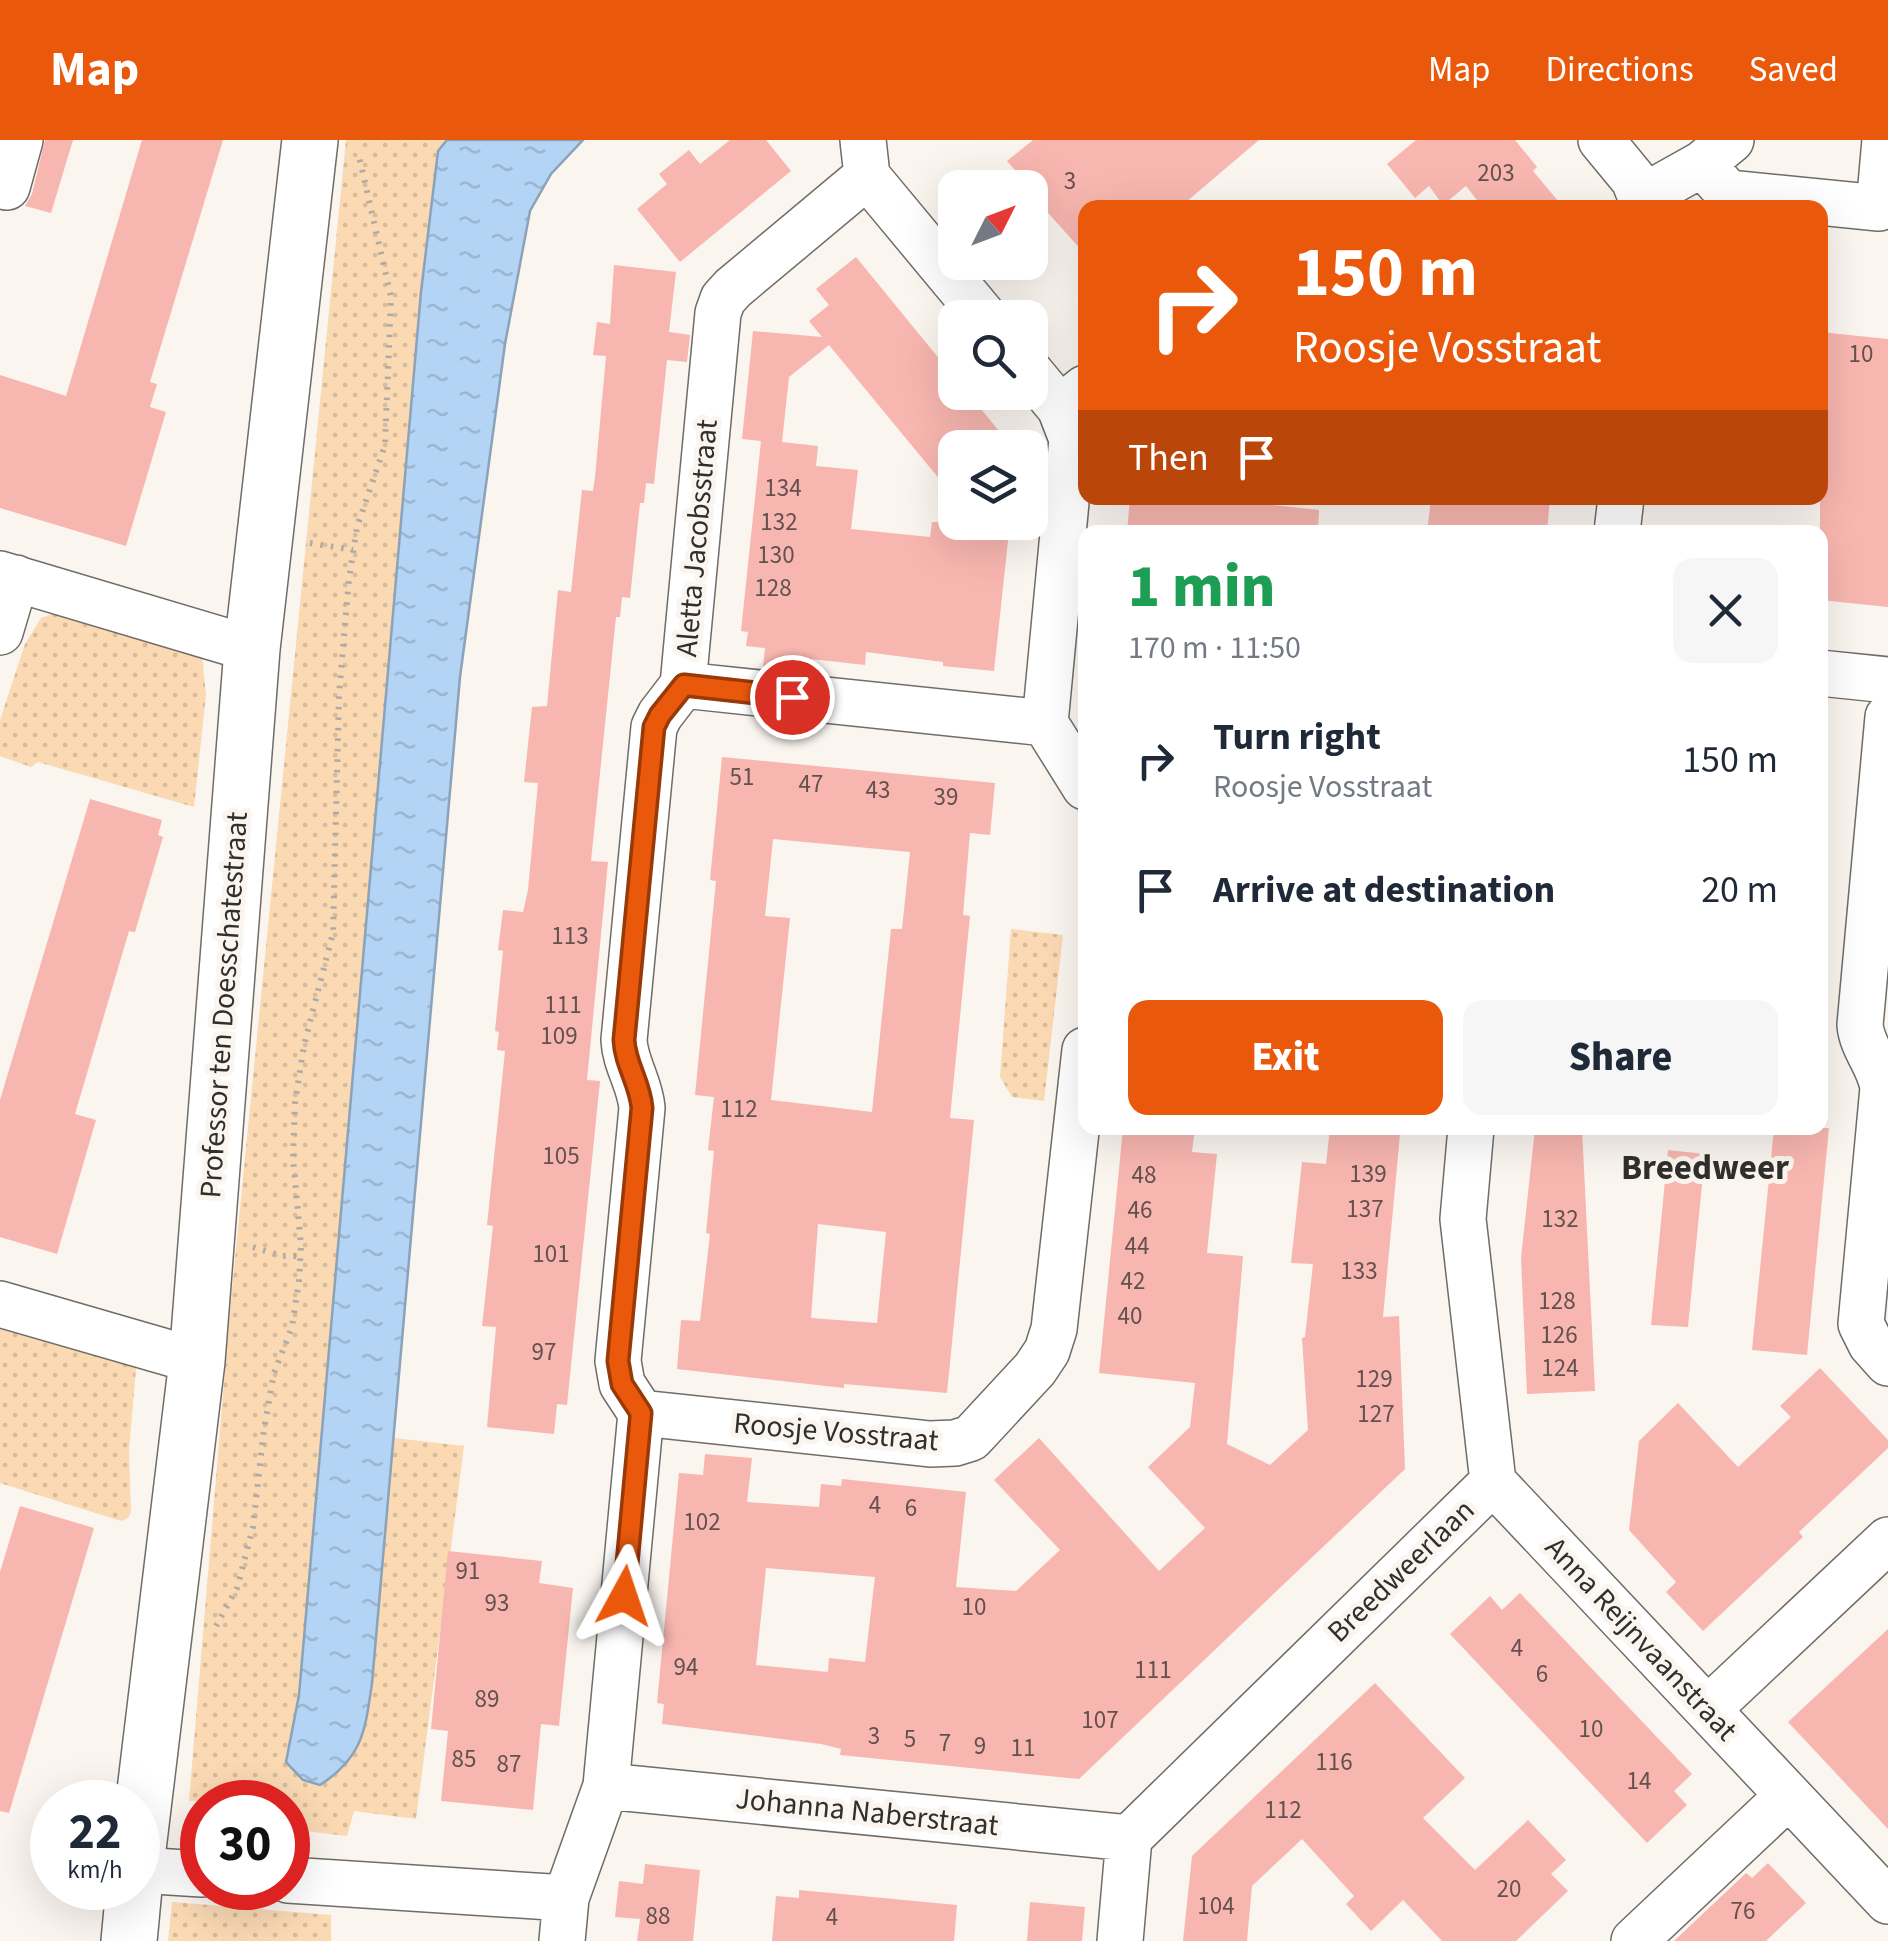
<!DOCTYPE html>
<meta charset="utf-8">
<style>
:root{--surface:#fff;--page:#f6f6f7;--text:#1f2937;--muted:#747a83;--accent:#ea580c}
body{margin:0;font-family:"Source Sans 3",sans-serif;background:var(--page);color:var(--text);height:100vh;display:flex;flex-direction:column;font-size:38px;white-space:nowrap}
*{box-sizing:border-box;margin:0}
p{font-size:32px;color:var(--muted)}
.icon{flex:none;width:55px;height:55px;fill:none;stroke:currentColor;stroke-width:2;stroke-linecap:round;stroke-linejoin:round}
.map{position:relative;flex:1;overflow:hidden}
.sheet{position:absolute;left:1078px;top:385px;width:750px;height:610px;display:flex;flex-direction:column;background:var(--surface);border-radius:20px;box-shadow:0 10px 40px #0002}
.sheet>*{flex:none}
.hud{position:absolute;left:1078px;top:60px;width:750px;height:305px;border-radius:20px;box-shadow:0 10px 40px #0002;background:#ea580c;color:#fff;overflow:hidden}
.needle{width:65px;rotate:48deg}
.tools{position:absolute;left:938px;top:30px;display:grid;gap:20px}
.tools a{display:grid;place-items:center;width:110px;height:110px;border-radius:20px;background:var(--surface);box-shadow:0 10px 40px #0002;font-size:50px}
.speed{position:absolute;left:30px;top:1640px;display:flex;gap:20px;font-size:50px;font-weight:700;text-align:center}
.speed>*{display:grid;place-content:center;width:130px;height:130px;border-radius:50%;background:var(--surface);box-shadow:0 10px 40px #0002;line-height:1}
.speed small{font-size:25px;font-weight:400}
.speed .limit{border:15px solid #d22;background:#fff;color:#111}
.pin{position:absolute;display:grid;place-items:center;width:85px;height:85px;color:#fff;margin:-42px;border:5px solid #fff;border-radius:50%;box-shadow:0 2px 10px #0007}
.me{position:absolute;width:110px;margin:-55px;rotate:5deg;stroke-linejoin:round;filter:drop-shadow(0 0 8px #0008)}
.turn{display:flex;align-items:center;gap:35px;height:210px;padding:0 50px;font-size:45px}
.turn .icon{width:130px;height:130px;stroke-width:2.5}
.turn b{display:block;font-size:70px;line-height:85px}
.then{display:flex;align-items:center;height:95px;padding:0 50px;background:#0003;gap:20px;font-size:38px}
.round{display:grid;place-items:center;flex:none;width:105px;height:105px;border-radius:20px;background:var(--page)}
.summary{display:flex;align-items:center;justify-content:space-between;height:170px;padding:0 50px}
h1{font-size:60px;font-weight:800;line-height:75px;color:#1e9e55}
.action{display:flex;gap:20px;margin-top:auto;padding:20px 50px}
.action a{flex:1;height:115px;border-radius:20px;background:var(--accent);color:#fff;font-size:40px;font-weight:800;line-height:115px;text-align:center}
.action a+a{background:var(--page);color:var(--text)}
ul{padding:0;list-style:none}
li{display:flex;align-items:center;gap:30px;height:130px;padding:0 50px}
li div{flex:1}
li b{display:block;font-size:38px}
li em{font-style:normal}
header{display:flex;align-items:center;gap:60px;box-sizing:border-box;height:140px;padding:0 50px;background:var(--accent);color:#fff}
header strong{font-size:48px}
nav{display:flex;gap:55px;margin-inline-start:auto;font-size:35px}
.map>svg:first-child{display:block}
.grass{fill:url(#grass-dots)}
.water{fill:url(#water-ripples);stroke:#8ca2b9;stroke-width:2.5}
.building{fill:#f8b6b0;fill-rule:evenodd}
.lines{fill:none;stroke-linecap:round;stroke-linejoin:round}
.minor-casing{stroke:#706c67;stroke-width:48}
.tertiary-casing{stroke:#706c67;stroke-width:58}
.path{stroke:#aeaba6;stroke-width:6;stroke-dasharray:2.5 8;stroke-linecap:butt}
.minor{stroke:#fff;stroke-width:45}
.tertiary{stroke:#fff;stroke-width:55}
.route-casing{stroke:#983908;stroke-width:25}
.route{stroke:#ea580c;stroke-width:18}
.labels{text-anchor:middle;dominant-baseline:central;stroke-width:10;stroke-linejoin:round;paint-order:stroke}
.number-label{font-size:25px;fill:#63514e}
.street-label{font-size:30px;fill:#312f2d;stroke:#faf5ef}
.quarter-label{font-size:35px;font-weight:bold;fill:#312f2d;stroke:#faf5ef}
</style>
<header>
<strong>Map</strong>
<nav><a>Map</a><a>Directions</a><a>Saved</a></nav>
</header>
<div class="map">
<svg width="1888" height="1801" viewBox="0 0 1888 1801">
<defs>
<pattern id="grass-dots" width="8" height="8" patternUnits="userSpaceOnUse" patternTransform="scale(2.5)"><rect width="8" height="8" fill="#fad9b3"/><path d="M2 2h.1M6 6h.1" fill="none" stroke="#d7bb9a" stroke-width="1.8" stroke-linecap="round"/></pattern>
<pattern id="water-ripples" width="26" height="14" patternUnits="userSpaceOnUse" patternTransform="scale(2.5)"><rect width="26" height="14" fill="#b3d4f5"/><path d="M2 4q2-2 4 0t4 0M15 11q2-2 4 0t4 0" fill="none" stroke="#9ab6d2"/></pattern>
</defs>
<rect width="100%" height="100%" fill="#faf5ef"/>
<path class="grass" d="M346,0H447L437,11L421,152L298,1566L372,1543L394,1298L464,1306L416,1679L354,1671L347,1696L288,1689V1662L189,1661L231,1159Z
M58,472L202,515L206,555L194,667L38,622L31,627L0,616V580L25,504L41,478Z
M1011,789L1063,795L1044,961L1012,957L1000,937Z
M0,1183L131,1222L136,1228L129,1311L131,1372L128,1378L121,1381L0,1343Z
M172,1762L331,1775V1801H168Z"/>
<path class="water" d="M447,0H583L551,34L530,71L505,204L460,537L372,1543C365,1591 363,1617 320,1645L303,1640L286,1622L299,1555L421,152L438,11Z"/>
<path class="building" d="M45,0H73L51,73L25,66L32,54Z
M142,0H223L150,242L157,244L150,267L166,272L126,406L0,368V235L66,256Z
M730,0H766L791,31L680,122L637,69L667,44L659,34L689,10L700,24Z
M1033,0H1259L1179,68H1085V114L1030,53V48L1025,47L1028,45L1007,21Z
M1416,0H1515L1537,27L1533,31L1564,68H1483L1466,46L1443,65L1429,46L1415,58L1387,24Z
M856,117L955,238V252H967L1013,308H955V358L829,205L789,237L782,302L818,306L816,326L858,330L851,389L930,397L932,382H1010L994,531L943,526V522L866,512L865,525L811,519L810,532L763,527L765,508L746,506L748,492L741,491L761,301L742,299L753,191L822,197L809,181L829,165L816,149Z
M614,125L676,132L669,192L690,195L687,222L667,220L654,344L646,343L644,363H640L630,458L622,457L620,477H616L591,721L608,722L587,940L600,941L567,1265L557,1264L554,1294L487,1287L496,1187L482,1186L493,1086L487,1085L505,911L497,910L499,892L495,891L503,811L498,810L503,770L523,772L528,750L538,643L524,642L532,567L547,566L558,450L571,452L582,350L593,351L595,337L606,216L593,215L597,182L610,184Z
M1820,192L1888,199V467L1820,460Z
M1130,358H1209L1319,370L1318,392H1127Z
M1431,358H1550L1547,392H1427Z
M722,617L995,643L990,695L970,693L963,775L970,776L950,978L974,980L947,1253L844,1244V1248L677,1229L681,1180L700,1181L710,1094L706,1093L714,1011L708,1010L714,957L695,955L716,741L710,740ZM773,699L910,712L902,789H891L872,972L771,960L790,778L765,776ZM818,1084L886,1092L877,1183L811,1178Z
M90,659L162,680L158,695L163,697L135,792L129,791L75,974L96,980L57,1114L0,1097V960Z
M1123,988H1195L1192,1012L1217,1014L1207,1113L1243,1116L1227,1304L1270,1325L1308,1290L1302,1198L1305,1197L1313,1124L1291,1123L1302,1022L1326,1024L1330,988H1393V994H1400L1383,1177L1399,1176L1405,1329L1079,1639L840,1615L841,1609L821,1604L662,1584L664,1564L657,1563L679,1333L703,1335L705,1314L752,1318L747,1362L819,1367L821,1344L841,1346L842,1339L966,1352L956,1447L1016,1451L1060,1410L994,1340L1039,1298L1159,1431L1205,1388L1148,1327L1190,1287L1195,1243L1099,1233ZM766,1428L875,1437L865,1522L829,1518L828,1532L756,1525Z
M1535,988H1582L1595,1251L1527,1254L1521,1118Z
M1774,988H1829L1807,1215L1752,1210Z
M1668,1010L1705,1014L1688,1187L1651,1185Z
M1820,1228L1888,1300V1308L1799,1392L1803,1397L1703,1491L1666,1452L1676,1442L1629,1390L1639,1301L1678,1263L1738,1327L1791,1277L1780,1266Z
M20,1366L94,1388L9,1673L0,1671V1432Z
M448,1411L542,1421L539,1443L573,1448L559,1586L541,1584L533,1670L441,1661L448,1591L431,1589Z
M1520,1453L1692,1634L1674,1651L1687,1665L1647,1703L1450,1494L1490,1456L1502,1470Z
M1888,1489V1689L1788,1582Z
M1375,1543L1465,1638L1423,1678L1475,1730L1528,1680L1566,1720L1551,1734L1568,1751L1516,1801H1442L1403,1760L1371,1791L1346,1764L1354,1756L1302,1699L1252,1746L1247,1801H1183L1192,1716Z
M1768,1723L1806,1763L1766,1801H1674L1746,1733L1752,1738Z
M645,1724L700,1730L693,1801H637L640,1779L615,1777L619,1741L643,1744Z
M799,1750L957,1765L954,1801H772L776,1756L799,1758Z
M1030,1762L1085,1767L1082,1801H1027Z"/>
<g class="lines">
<defs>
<path id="minor" d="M863,0L867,36L985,178
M1601,0L1634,40L1645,68
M1702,24L1728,53L1879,68L1885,0
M7,47L20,0
M1643,57L1702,24L1731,0
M1030,232L1060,268
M1085,248L1060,268L1072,299L1045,583L1085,647
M1617,392L1621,358
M0,434L252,509
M0,492L16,438
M1820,533L1888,540
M683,545L1045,583
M1888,577L1860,885C1862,908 1880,925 1883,948L1861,1184L1871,1204L1888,1223
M0,1164L197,1221
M641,1273L930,1304L955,1303L971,1298L1035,1229L1047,1211L1054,1189L1085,910
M1493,1342L1888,1761
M1708,1569L1888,1400
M606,1646L1129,1698
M138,1730L202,1734
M288,1740L566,1758
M562,1801L566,1758L606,1646L641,1273L622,1244L618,1221L642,968C640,943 625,924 624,900L654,587L660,575L683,545L718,173L723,159L733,148L867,36
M1120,1801L1129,1698L1493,1342L1463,1079L1471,988
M1634,1801L1787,1657"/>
<path id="tertiary" d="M138,1709L197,1221L252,509L310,0
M129,1801L134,1748"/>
</defs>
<use href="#minor" class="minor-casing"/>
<use href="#tertiary" class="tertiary-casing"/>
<path class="path" d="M310,403L353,410
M253,1107L281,1116H301
M216,1486L237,1448L253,1387L264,1289L274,1233L292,1187L299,1141L301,1106L293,1018L295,963L304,905L333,793L339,554L349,439L357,387L385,305L391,157L359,16"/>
<use href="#minor" class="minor"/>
<use href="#tertiary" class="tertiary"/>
</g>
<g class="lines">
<defs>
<path id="route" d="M624,1456L641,1273L622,1244L618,1221L642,968C640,943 625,924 624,900L654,587L660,575L684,545L792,557"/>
</defs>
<use href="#route" class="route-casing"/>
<use href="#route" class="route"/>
</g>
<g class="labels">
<g class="number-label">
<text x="1496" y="33">203</text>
<text x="1070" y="41">3</text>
<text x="1861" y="214">10</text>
<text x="783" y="348">134</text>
<text x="779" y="382">132</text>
<text x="776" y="415">130</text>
<text x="773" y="448">128</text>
<text x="742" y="637">51</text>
<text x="811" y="644">47</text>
<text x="878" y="650">43</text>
<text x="946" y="657">39</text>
<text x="570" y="796">113</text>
<text x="563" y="865">111</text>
<text x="559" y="896">109</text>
<text x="739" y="969">112</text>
<text x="561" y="1016">105</text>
<text x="1368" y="1034">139</text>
<text x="1144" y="1035">48</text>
<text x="1365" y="1069">137</text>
<text x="1140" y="1070">46</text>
<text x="1560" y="1079">132</text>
<text x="1137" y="1106">44</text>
<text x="551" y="1114">101</text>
<text x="1359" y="1131">133</text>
<text x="1133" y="1141">42</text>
<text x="1557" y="1161">128</text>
<text x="1130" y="1176">40</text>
<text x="1559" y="1195">126</text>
<text x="544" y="1212">97</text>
<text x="1560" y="1228">124</text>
<text x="1374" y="1239">129</text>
<text x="1376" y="1274">127</text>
<text x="875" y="1365">4</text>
<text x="911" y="1368">6</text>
<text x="702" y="1382">102</text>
<text x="468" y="1431">91</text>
<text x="497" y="1463">93</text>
<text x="974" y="1467">10</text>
<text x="1517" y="1508">4</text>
<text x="686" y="1527">94</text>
<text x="1153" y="1530">111</text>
<text x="1542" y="1534">6</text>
<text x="487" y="1559">89</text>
<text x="1100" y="1580">107</text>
<text x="1591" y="1589">10</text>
<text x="874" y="1596">3</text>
<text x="910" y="1599">5</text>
<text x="945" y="1603">7</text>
<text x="980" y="1606">9</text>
<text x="1023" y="1608">11</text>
<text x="464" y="1619">85</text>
<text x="1334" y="1622">116</text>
<text x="509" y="1624">87</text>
<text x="1639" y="1641">14</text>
<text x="1283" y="1670">112</text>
<text x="1509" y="1749">20</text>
<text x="1216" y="1766">104</text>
<text x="1743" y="1771">76</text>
<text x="658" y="1776">88</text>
<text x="832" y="1777">4</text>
</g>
<g class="street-label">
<text transform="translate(697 398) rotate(-85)">Aletta Jacobsstraat</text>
<text transform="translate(224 865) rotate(-86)">Professor ten Doesschatestraat</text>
<text transform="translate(836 1292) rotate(5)">Roosje Vosstraat</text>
<text transform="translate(1401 1431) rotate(-44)">Breedweerlaan</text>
<text transform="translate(1641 1499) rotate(47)">Anna Reijnvaanstraat</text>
<text transform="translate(867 1672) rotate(6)">Johanna Naberstraat</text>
</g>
<g class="quarter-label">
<text x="1705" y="1028">Breedweer</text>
</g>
</g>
</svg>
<div class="tools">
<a><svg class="needle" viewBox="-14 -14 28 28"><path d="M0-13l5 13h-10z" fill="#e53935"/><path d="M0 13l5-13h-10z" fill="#747a83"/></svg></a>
<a><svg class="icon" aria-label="search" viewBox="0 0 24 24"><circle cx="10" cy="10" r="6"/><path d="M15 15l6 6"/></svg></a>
<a><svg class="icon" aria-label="layers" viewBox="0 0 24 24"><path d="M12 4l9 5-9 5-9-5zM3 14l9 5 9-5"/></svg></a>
</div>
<div class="speed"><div>22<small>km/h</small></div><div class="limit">30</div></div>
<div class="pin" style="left:792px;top:557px;background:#d93025"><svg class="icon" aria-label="arrive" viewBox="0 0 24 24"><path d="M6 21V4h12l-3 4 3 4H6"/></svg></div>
<svg class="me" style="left:624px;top:1456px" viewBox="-20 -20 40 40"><path d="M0-17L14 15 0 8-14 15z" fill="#ea580c" stroke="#fff" stroke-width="4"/></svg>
<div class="hud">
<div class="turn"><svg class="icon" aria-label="right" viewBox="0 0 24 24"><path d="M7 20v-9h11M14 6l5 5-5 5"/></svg><div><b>150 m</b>Roosje Vosstraat</div></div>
<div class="then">Then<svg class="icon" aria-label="arrive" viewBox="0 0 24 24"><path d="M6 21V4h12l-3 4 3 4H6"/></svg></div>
</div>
<section class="sheet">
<div class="summary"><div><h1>1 min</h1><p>170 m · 11:50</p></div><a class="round"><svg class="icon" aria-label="close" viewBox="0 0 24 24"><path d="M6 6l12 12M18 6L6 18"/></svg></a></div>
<ul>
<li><svg class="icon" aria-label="right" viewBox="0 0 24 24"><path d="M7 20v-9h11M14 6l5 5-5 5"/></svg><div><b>Turn right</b><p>Roosje Vosstraat</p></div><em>150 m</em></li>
<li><svg class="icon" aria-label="arrive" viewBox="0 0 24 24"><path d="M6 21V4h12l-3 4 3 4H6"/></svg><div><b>Arrive at destination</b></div><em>20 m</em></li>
</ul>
<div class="action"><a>Exit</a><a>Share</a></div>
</section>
</div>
